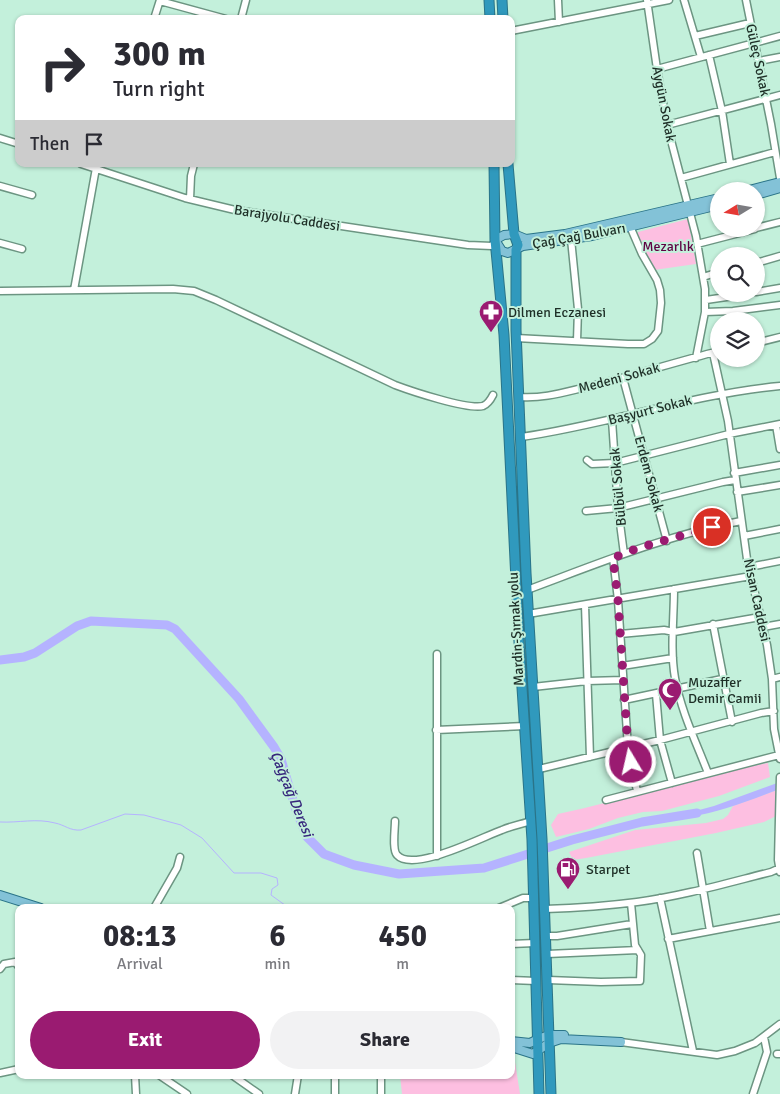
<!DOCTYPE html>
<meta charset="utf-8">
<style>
:root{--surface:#fff;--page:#f2f2f3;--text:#2b2b33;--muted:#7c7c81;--accent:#9a1b71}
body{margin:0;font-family:Signika,sans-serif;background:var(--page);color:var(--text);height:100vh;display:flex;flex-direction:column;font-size:19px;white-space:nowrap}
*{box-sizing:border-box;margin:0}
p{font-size:16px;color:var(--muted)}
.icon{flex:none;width:28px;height:28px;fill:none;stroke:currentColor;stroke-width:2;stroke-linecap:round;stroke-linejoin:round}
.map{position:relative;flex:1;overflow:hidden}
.panel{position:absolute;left:15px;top:904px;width:500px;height:175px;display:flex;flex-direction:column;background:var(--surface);border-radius:10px;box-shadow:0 1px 4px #0004}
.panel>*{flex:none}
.hud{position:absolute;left:15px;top:15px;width:500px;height:152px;border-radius:10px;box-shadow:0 1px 4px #0004;background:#fff;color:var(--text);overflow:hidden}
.needle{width:32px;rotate:259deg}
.controls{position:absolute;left:710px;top:182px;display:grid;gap:10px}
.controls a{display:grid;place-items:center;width:55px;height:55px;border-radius:50%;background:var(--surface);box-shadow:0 1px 4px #0004;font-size:25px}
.pin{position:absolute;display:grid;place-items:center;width:42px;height:42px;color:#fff;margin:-21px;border:2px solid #fff;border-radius:50%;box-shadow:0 1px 5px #0007}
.me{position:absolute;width:55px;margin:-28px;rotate:351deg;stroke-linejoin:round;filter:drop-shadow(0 0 4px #0008)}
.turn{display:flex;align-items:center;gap:18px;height:105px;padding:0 15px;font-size:22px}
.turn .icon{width:65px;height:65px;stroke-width:2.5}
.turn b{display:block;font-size:35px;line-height:42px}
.then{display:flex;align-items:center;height:48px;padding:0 15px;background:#0003;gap:10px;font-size:19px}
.eta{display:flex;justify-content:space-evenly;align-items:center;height:85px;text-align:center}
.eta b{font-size:30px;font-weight:700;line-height:35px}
.button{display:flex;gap:10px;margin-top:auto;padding:10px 15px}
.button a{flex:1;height:58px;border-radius:30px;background:var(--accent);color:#fff;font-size:20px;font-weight:700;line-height:58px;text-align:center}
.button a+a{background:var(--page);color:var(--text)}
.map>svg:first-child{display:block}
.green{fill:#fdbfe1}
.water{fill:#b5b3ff}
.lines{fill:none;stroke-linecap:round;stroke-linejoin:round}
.stream{stroke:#b5b3ff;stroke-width:1}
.river{stroke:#b5b3ff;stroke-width:9}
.minor-casing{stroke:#6c9582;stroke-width:9}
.major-casing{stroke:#2a7488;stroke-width:10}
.highway-casing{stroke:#2a7488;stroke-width:11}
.minor{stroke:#fff;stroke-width:6}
.major{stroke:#83c2d7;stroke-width:8}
.highway{stroke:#3099bd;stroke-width:9}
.route{stroke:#9a1b71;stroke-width:9;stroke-dasharray:0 16.2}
.labels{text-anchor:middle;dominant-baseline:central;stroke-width:4;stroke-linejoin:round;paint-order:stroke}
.street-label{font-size:14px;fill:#1e2f27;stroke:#c3f0db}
.park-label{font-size:14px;fill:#5e0042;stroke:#c3f0db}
.poi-label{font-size:14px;fill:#1e2f27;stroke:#c3f0db;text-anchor:start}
.water-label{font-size:15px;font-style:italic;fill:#36267c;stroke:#c3f0db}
</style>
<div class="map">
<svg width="780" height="1094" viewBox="0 0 780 1094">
<rect width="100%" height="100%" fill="#c3f0db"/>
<path class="green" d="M688,219L696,264L654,270L647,260L636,234L638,232Z
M768,763L770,777L719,796L662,811L643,812L618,818L589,829L556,837L551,825L558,814C628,799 697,776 768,763Z
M780,789V814L764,822L716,833L586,858L573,860L569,852L635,830L706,823L723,819L728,815L733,806Z
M511,1062H515L520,1094H402L400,1075H511Z"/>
<path class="water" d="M780,782V789C750,800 720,812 689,817L686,815L688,813L714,806Z"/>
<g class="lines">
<path class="stream" d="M0,822C19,823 36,818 55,823C65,825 70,831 81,830L125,814L144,815L181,825L202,838L234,873H261L277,878L278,885L272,889L271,895L289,908"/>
<path class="river" d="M0,660L24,657L35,653L77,626L91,621L167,625L175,629L239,699L274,747L281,759L295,807L307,837L324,854L354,865L399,874L484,868L572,840L642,822L697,813"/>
<defs>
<path id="minor" d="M558,0L559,22
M647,0L657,69L667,125L696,236L705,289V312L696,358
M684,0L701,57
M746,0L771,124L780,178
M160,1L226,19
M154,19L160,0
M241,19L246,0
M511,31L669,0
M695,36L750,23
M709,55L722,111L730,164
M759,61L780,57
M657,69L780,36
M667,125L780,95
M0,138L19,144
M81,164L185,198L235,210L468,245L492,246L495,241
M681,178L775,152
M0,186L32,195
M190,199L191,176L194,164
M756,228L780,222
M571,239L578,309L577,341
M0,243L22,249
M697,244L755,229
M756,263L780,256
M703,277L719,272
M74,290L96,168
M0,291L173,289L194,291L216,300L395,385C411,391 468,410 483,406C488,404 491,399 493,395
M756,292L780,288
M706,300L747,294
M705,312L733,311L780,305
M516,338L628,344H644L652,339L658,331L661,303L660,290L657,280L642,254L629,224
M756,343L780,337
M713,353L728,421L747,559L767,645L772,679L774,729L780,759
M623,378L667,541
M519,397C543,399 565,392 587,387C632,376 675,362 719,351
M612,420L618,508L624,554
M776,425L780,449
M521,437C608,425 692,394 780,386
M587,460L592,464L615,463L729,434L780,424
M734,473L780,465
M737,492L780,485
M586,511L618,508L723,482L735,480
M744,536L780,529
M613,558L618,600L628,748L637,791
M749,567L780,561
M674,589C674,619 670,649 675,678C681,711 696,742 708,773
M527,590C597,564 667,535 741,521
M585,605L590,757
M528,614L751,576
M713,624L732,722
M763,627L780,624
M620,634L664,630L674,632L760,617
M437,654V856
M622,666L673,658
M772,679L780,677
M533,687L587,681L623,680
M656,694L660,740L672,783
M624,700L722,679
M436,730L525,726
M539,769L660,740L761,713L774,711
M606,800L779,755
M395,821C395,829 392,850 397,855C413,873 482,837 502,830C511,826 522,824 531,821
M697,853L710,931
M780,872L778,860L780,777
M660,898L693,1051
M154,908L177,868L180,857
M499,908L523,898H533
M545,909C576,908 606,906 637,902C682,896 727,883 771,872L780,868
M546,936H557L632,924
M668,939L780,918
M511,944L535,943
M547,954L638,950
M0,969L4,964L15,962L19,967
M511,980L536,981
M548,980L601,982L640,981L641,955L635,945L631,903
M621,1042L717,1055L735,1051L755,1043L780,1024
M777,1054H780
M0,1073L19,1069
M135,1075L136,1094
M159,1075L187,1094
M232,1075L259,1094
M335,1075V1094
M381,1075V1094
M295,1094L298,1075
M753,1094L767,1052L764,1037"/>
<path id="major" d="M745,191L780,182
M756,195L780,188
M719,198L565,234L526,239L514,234L504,235L495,240L502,251L508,253L523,246L592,236L719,205
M0,895L41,908
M511,1041L530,1043L538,1039L549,1035H564
M511,1047L533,1054L549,1043L561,1039L621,1042"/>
<path id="highway" d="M489,0L490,19
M502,0L503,19
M494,164L495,240L504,335L519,642L532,840L539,1094
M508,164L514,234L518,245L516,250V330L526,573L542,839L551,1094"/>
</defs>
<use href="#minor" class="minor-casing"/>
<use href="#major" class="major-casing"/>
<use href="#highway" class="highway-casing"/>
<use href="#minor" class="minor"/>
<use href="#major" class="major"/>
<use href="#highway" class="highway"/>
</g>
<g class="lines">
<path class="route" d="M631,762L628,748L618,600L613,558L638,548L712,527"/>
</g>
<defs>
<symbol id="pharmacy-pin" viewBox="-11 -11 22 30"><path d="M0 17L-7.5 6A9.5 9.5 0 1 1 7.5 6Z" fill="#9a1b71" stroke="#c3f0db"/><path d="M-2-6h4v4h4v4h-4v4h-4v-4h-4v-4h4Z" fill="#fff"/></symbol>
<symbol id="mosque-pin" viewBox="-11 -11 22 30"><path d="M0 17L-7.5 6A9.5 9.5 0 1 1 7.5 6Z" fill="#9a1b71" stroke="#c3f0db"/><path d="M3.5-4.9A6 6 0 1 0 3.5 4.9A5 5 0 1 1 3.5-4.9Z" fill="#fff"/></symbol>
<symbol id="fuel-pin" viewBox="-11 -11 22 30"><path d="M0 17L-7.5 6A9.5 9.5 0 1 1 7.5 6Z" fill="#9a1b71" stroke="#c3f0db"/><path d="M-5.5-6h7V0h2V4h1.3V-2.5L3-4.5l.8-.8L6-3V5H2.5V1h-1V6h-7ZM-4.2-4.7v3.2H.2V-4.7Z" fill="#fff"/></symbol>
</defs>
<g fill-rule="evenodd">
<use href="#pharmacy-pin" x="477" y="298" width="28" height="38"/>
<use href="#mosque-pin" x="656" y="676" width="28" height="38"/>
<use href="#fuel-pin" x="554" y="855" width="28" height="38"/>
</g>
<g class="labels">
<g class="street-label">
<text transform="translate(758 60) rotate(78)">Güleç Sokak</text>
<text transform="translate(664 104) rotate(79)">Aygün Sokak</text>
<text transform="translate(287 218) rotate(9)">Barajyolu Caddesi</text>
<text transform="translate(579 236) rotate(-10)">Çağ Çağ Bulvarı</text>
<text transform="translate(619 378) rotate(-15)">Medeni Sokak</text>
<text transform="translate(650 410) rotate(-14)">Başyurt Sokak</text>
<text transform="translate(649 474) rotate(75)">Erdem Sokak</text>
<text transform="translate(618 487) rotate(-95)">Bülbül Sokak</text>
<text transform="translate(757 600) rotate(78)">Nisan Caddesi</text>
<text transform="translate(516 629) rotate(-93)">Mardin-Şırnak yolu</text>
</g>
<g class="park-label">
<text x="668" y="246">Mezarlık</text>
</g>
<g class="poi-label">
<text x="508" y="312">Dilmen Eczanesi</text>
<text x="688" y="682">Muzaffer<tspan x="688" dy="16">Demir Camii</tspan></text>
<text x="586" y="869">Starpet</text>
</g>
<g class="water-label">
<text transform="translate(292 794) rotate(68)">Çağçağ Deresi</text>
</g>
</g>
</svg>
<div class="controls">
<a><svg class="needle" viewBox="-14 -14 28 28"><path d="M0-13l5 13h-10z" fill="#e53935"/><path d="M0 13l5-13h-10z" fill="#7c7c81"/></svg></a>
<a><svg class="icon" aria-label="search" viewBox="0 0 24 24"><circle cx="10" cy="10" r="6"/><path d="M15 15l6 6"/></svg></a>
<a><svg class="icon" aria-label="layers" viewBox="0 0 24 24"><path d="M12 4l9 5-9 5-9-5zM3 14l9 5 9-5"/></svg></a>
</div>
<div class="pin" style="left:712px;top:527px;background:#d93025"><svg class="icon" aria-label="arrive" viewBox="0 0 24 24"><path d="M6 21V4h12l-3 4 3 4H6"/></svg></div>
<svg class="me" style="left:631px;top:762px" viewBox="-20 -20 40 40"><circle r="17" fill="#9a1b71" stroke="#fff" stroke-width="3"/><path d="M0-11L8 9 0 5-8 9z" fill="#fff"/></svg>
<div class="hud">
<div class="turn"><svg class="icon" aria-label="right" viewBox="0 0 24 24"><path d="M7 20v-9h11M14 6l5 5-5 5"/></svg><div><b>300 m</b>Turn right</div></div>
<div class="then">Then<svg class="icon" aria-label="arrive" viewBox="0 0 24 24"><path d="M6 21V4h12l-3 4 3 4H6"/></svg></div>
</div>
<section class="panel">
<div class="eta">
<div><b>08:13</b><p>Arrival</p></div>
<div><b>6</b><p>min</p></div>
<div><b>450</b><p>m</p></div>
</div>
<div class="button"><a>Exit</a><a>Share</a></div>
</section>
</div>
